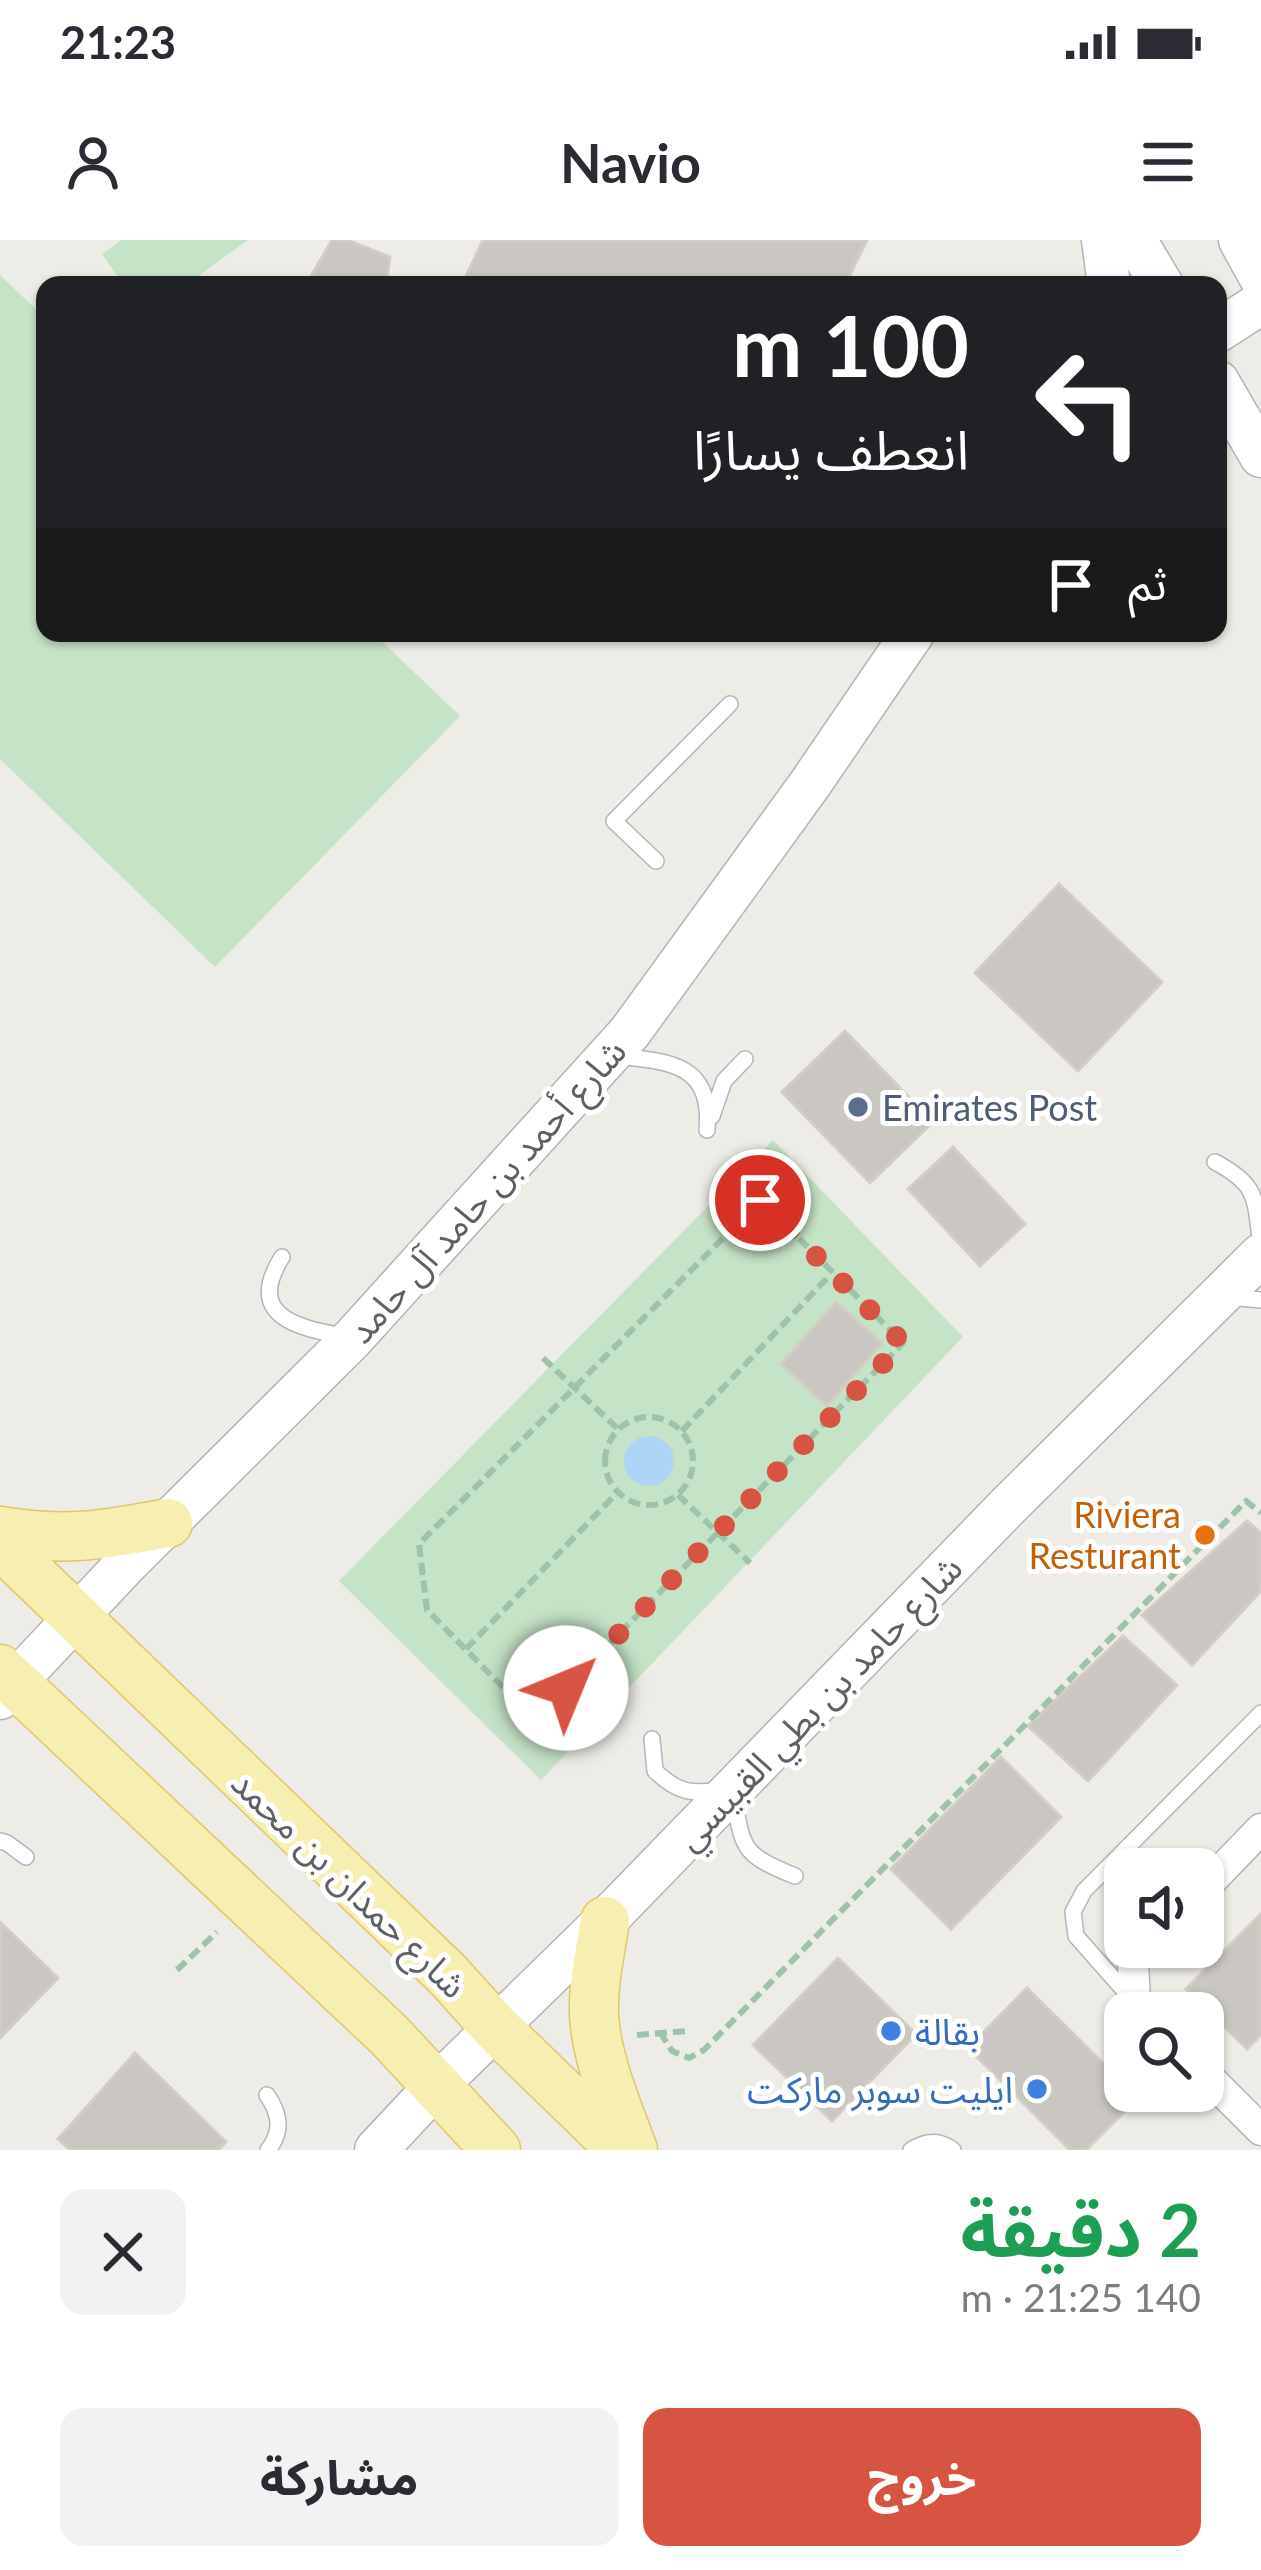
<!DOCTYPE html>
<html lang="ar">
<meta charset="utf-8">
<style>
:root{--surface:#fff;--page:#f2f2f3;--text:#2b2b33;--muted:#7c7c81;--accent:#d75442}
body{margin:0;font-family:Lato,"Noto Sans Arabic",sans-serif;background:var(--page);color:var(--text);direction:rtl;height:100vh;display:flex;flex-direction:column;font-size:45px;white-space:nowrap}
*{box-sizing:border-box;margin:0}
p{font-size:39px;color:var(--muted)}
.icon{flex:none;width:66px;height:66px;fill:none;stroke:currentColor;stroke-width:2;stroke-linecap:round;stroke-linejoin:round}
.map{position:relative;height:1910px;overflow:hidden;direction:ltr}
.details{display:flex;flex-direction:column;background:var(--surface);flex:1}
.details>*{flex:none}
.top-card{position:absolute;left:36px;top:36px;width:1191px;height:366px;border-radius:24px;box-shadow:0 3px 9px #0004;direction:rtl;background:#202124;color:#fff;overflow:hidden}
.fabs{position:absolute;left:1104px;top:1608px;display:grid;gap:24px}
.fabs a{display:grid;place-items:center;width:120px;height:120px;border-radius:24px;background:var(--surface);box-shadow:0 3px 9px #0004;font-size:60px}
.pin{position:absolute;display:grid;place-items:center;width:102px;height:102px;color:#fff;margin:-51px;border:6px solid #fff;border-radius:50%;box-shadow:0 3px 12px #0007}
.me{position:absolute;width:132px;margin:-66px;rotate:45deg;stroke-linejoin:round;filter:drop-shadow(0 0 9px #0008)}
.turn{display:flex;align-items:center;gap:42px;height:252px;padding:0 60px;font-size:54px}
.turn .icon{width:156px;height:156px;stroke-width:2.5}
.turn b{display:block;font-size:84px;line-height:102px}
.then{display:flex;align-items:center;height:114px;padding:0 60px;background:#0003;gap:24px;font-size:45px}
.round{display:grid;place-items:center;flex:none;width:126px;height:126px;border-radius:24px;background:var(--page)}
.overview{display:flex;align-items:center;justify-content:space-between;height:204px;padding:0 60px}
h1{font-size:72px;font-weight:700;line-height:90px;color:#1e9e55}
.primary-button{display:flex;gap:24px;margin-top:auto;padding:24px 60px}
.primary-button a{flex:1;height:138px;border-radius:24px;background:var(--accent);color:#fff;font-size:48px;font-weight:700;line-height:138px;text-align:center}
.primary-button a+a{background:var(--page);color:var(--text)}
.status{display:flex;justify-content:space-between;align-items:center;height:84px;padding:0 60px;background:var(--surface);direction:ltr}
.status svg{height:33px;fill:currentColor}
header{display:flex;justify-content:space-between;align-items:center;height:156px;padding:0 60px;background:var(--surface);font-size:54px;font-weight:700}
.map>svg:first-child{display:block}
.green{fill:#c5e3c6}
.water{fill:#aed4f6}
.building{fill:#cac7c2;stroke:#d2cec5;stroke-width:3}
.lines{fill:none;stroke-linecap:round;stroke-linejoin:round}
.lane-casing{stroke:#b3b5b9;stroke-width:18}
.street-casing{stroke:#b3b5b9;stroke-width:33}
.secondary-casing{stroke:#b2b4b9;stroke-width:45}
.primary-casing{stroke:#e3c56a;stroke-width:51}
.path{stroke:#9ec3ab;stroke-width:6;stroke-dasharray:12 6;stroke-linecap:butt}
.lane{stroke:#fff;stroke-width:15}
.street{stroke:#fff;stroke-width:30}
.secondary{stroke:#fff;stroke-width:42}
.primary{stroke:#f7eeb2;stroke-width:48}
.route{stroke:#d75442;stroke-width:21;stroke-dasharray:0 37.8}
.service-dot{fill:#5c6f8a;stroke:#fff;stroke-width:4.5}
.food-dot{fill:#e8710a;stroke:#fff;stroke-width:4.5}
.shop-dot{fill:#3f7fe0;stroke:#fff;stroke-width:4.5}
.labels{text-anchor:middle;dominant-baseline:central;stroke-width:10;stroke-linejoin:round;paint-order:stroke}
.service-label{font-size:36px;fill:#4e5e75;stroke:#fff;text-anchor:start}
.street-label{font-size:36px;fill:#5d6064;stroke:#fff}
.food-label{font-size:36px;fill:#c56008;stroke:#fff;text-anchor:end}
.shop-label{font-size:36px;fill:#366cbe;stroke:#fff;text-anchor:start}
</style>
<div class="status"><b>21:23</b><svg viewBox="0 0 49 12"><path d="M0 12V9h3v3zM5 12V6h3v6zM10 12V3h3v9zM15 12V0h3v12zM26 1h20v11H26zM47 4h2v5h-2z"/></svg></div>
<header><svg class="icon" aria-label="menu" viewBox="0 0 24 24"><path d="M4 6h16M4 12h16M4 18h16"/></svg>Navio<svg class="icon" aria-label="person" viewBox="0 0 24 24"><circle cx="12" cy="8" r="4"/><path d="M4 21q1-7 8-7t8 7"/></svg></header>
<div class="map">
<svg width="1261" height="1910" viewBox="0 0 1261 1910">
<rect width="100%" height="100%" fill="#eeece6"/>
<path class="green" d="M121,0H248L186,45H124L102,14Z
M0,35L45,78V393H373L460,476L215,727L0,519Z
M773,900L963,1097L541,1540L339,1341Z"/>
<path class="water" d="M624 1221a25 25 0 1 1 50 0a25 25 0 1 1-50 0Z"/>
<path class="building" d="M332,0H347L390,17L386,45H306Z
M483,0H867L845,45H462Z
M1059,644L1162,742L1078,831L975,733Z
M845,791L933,882L870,943L782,852Z
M953,907L1025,984L980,1026L908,949Z
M836,1062L882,1103L827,1166L781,1124Z
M1247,1281L1261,1293V1351L1192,1425L1142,1375Z
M1123,1396L1177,1445L1088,1541L1028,1486Z
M1001,1517L1061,1577L951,1689L891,1629Z
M1261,1674V1795L1247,1809L1186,1749Z
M0,1682L58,1738L0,1798Z
M838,1718L916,1794L832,1881L753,1805Z
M1027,1748L1125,1845V1851H1131L1138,1858L1086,1910H1070L968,1808Z
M135,1813L226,1902L218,1910H70L58,1899Z"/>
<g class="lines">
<defs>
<path id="lane" d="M656,621L614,581L730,464
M615,816C668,821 713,823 707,890
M712,876L724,841L745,819
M1215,922C1260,946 1254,959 1261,1005
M282,1017C245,1076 297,1088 344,1096
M1229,1057L1261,1060
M652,1499L655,1531C684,1558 694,1552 732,1550C744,1608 738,1613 795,1636
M0,1601L7,1603L26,1617
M1130,1757L1076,1696L1073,1672L1084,1651L1261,1473
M267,1855C280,1874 283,1891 268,1910
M911,1910C925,1901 939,1899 953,1910"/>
<path id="street" d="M1203,1649L1261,1589
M1145,1773L1135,1762L1133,1721L1147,1707
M1203,1832L1261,1890"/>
<path id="secondary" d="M1103,0L1109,45
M1135,0L1162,45
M1240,0L1261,38
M1218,91L1261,63
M1218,142L1261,216
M0,1458L126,1324L353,1098L630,792L810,544L913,393
M376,1910L436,1846L605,1681L1009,1265L1261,1015"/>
<path id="primary" d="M0,1291C64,1302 105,1295 168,1283
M0,1304L448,1735L496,1788L622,1910
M0,1429L389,1795L496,1910
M605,1681C600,1712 593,1743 594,1775C597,1821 617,1867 633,1910"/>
</defs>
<use href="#lane" class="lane-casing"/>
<use href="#street" class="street-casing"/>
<use href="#secondary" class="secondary-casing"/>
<use href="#primary" class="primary-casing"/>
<path class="path" d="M761,960L903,1103L535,1480L427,1370L419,1304Z
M543,1118L618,1189
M605 1221a44 44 0 1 1 88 0a44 44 0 1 1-88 0Z
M682,1191L830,1035
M678,1255L750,1323
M466,1409L618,1252
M177,1730L217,1692
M660,1792L672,1811L689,1818L704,1810L1246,1261L1261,1273
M637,1795L687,1791"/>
<use href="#lane" class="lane"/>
<use href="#street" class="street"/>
<use href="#secondary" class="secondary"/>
<use href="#primary" class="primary"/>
</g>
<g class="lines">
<path class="route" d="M566,1448L903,1103L760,960"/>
</g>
<circle class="service-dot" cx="858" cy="867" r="12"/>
<circle class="food-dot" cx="1205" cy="1295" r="12"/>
<g class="shop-dot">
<circle cx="891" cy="1791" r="12"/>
<circle cx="1037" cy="1849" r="12"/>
</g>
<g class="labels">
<g class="service-label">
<text x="882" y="867">Emirates Post</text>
</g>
<g class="street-label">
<text transform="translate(486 950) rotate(-48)">شارع أحمد بن حامد آل حامد</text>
<text transform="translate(818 1462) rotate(-46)">شارع حامد بن بطي القبيسي</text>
<text transform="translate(350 1643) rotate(44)">شارع حمدان بن محمد</text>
</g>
<g class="food-label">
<text x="1181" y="1274">Riviera<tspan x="1181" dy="41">Resturant</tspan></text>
</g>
<g class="shop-label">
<text x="915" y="1791">بقالة</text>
<text x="1013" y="1849" text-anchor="end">ايليت سوبر ماركت</text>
</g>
</g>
</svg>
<div class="fabs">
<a><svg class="icon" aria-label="sound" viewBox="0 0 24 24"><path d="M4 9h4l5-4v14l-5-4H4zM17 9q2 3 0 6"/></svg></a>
<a><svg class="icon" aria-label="search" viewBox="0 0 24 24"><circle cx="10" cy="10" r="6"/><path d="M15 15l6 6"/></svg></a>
</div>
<div class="pin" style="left:760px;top:960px;background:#d93025"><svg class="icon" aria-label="arrive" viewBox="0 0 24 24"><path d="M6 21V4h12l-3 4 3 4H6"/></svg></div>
<svg class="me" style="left:566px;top:1448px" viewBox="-20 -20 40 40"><circle r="19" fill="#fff"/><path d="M0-13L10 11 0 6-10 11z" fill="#d75442"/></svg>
<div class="top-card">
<div class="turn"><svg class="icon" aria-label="left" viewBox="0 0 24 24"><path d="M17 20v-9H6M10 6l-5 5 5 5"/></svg><div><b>100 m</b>انعطف يسارًا</div></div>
<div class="then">ثم<svg class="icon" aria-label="arrive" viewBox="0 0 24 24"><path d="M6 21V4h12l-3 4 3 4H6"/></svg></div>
</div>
</div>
<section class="details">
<div class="overview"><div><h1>2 دقيقة</h1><p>140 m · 21:25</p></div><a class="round"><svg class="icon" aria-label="close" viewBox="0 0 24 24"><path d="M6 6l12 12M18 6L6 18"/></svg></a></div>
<div class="primary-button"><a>خروج</a><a>مشاركة</a></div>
</section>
